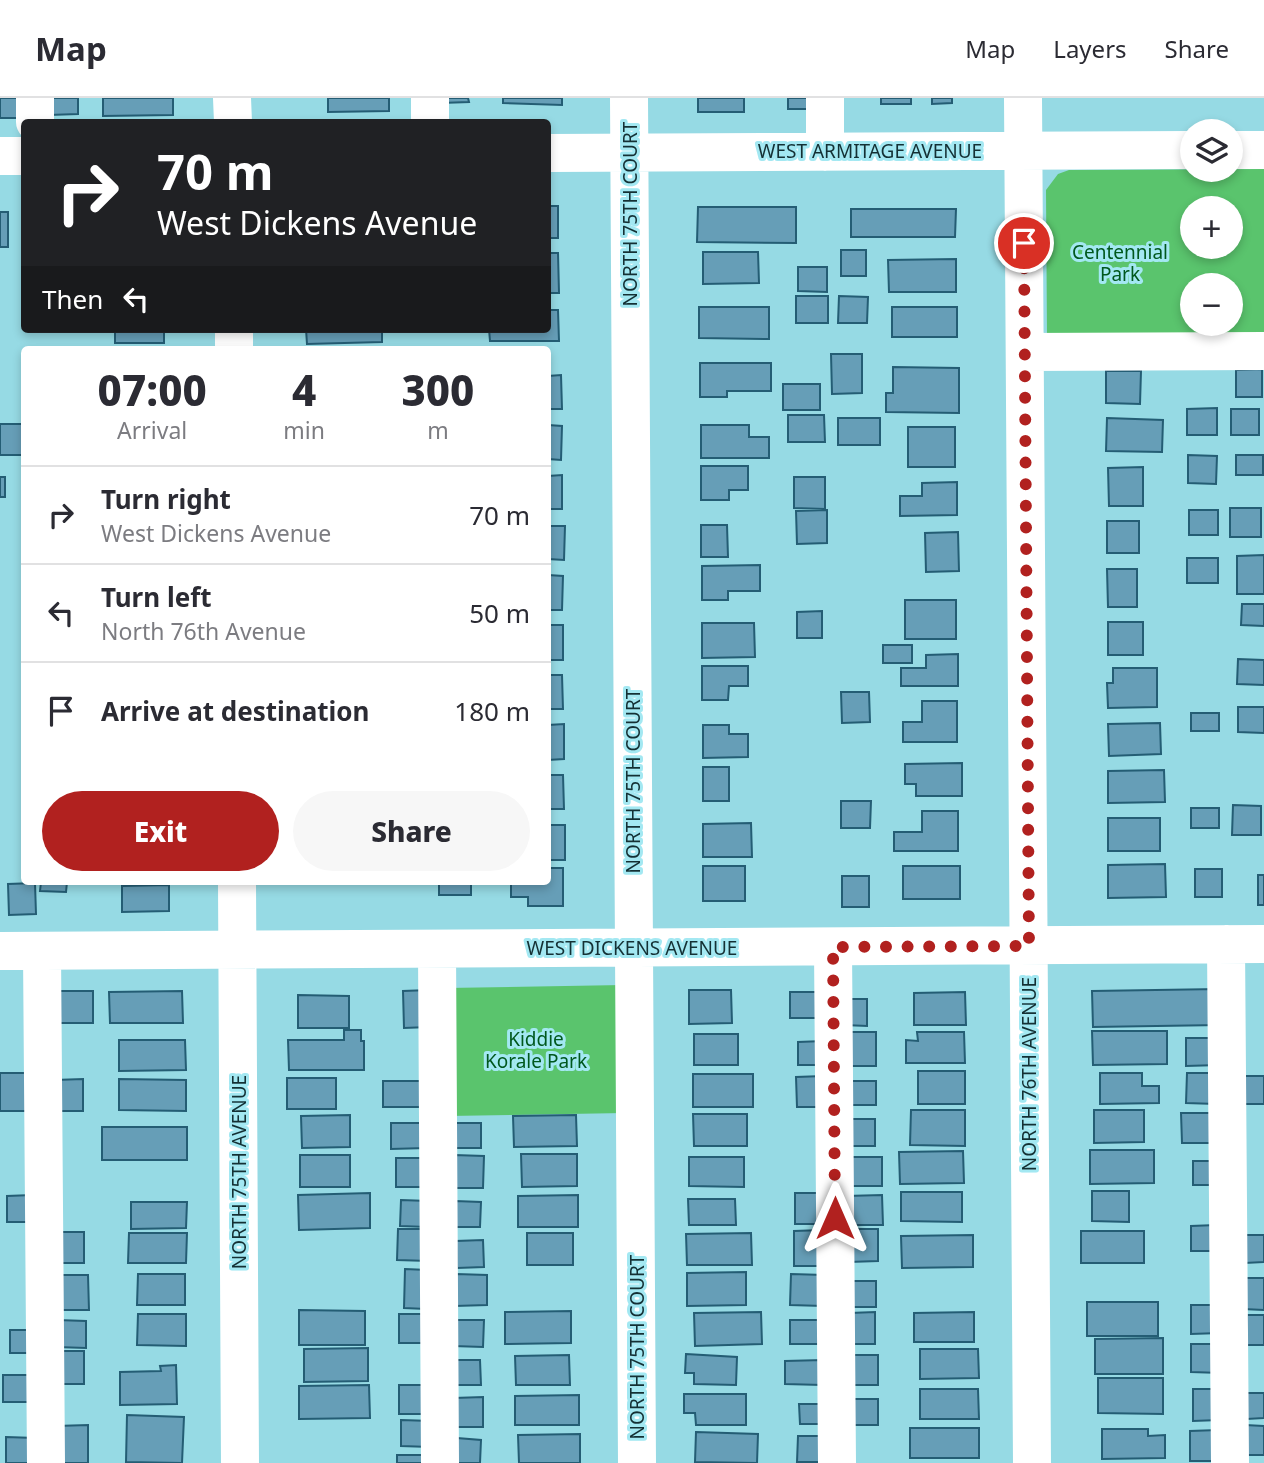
<!DOCTYPE html>
<meta charset="utf-8">
<style>
:root{--surface:#fff;--page:#f7f7f7;--text:#2b2b33;--muted:#7c7c81;--line:#e1e1e2;--accent:#b1211f}
body{margin:0;font-family:"Noto Sans",sans-serif;background:var(--page);color:var(--text);height:100vh;display:flex;flex-direction:column;font-size:26px;white-space:nowrap}
*{box-sizing:border-box;margin:0}
p{font-size:23px;color:var(--muted)}
.icon{flex:none;width:38px;height:38px;fill:none;stroke:currentColor;stroke-width:2;stroke-linecap:round;stroke-linejoin:round}
.map{position:relative;flex:1;overflow:hidden}
.sheet{position:absolute;left:21px;top:248px;width:530px;height:539px;display:flex;flex-direction:column;background:var(--surface);border-radius:7px;box-shadow:0 4px 10px #0003}
.sheet>*{flex:none}
.hud{position:absolute;left:21px;top:21px;width:530px;height:214px;border-radius:7px;box-shadow:0 4px 10px #0003;background:#202124;color:#fff;overflow:hidden}
.fabs{position:absolute;left:1180px;top:21px;display:grid;gap:14px}
.fabs a{display:grid;place-items:center;width:63px;height:63px;border-radius:50%;background:var(--surface);box-shadow:0 4px 10px #0003;font-size:35px}
.pin{position:absolute;display:grid;place-items:center;width:60px;height:60px;color:#fff;margin:-30px;border:4px solid #fff;border-radius:50%;box-shadow:0 2px 7px #0007}
.me{position:absolute;width:77px;margin:-38px;rotate:0deg;stroke-linejoin:round;filter:drop-shadow(0 0 5px #0008)}
.turn{display:flex;align-items:center;gap:24px;height:147px;padding:0 21px;font-size:32px}
.turn .icon{width:91px;height:91px;stroke-width:2.5}
.turn b{display:block;font-size:49px;line-height:60px}
.then{display:flex;align-items:center;height:66px;padding:0 21px;background:#0003;gap:14px;font-size:26px}
.eta{display:flex;justify-content:space-evenly;align-items:center;height:119px;text-align:center}
.eta b{font-size:42px;font-weight:800;line-height:49px}
.button{display:flex;gap:14px;margin-top:auto;padding:14px 21px}
.button a{flex:1;height:80px;border-radius:42px;background:var(--accent);color:#fff;font-size:28px;font-weight:800;line-height:80px;text-align:center}
.button a+a{background:var(--page);color:var(--text)}
ul{padding:0;list-style:none}
li{display:flex;align-items:center;gap:21px;height:98px;padding:0 21px;border-top:2px solid var(--line)}
li div{flex:1}
li b{display:block;font-size:26px}
li em{font-style:normal}
header{display:flex;align-items:center;gap:42px;box-sizing:border-box;height:98px;padding:0 35px;background:var(--surface);border-bottom:2px solid var(--line)}
header strong{font-size:33px}
nav{display:flex;gap:38px;margin-inline-start:auto;font-size:24px}
.map>svg:first-child{display:block}
.green{fill:#5ac46d;fill-rule:evenodd}
.building{fill:#669eb7;stroke:#245d74;stroke-width:2}
.lines{fill:none;stroke-linecap:round;stroke-linejoin:round}
.minor{stroke:#fff;stroke-width:38}
.route{stroke:#b1211f;stroke-width:12;stroke-dasharray:0 21.6}
.labels{text-anchor:middle;dominant-baseline:central;stroke-width:6;stroke-linejoin:round;paint-order:stroke}
.street-label{font-size:19px;fill:#143034;stroke:#a3e8f2}
.park-label{font-size:19px;fill:#00581d;stroke:#a3e8f2}
</style>
<header>
<strong>Map</strong>
<nav><a>Map</a><a>Layers</a><a>Share</a></nav>
</header>
<div class="map">
<svg width="1264" height="1365" viewBox="0 0 1264 1365">
<rect width="100%" height="100%" fill="#96dae4"/>
<path class="green" d="M1264,71V244L1047,238L1046,92L1058,76L1069,72ZM1192,110H1230V149H1192ZM1192,187H1230V226H1192Z
M623,887L625,1015L448,1018L446,890Z"/>
<path class="building" d="M0,0H24V20H0Z
M48,0H78V16L49,17Z
M103,0H173V17L103,18Z
M328,0H389V13L328,14Z
M441,0H468L469,4L441,5Z
M503,0H562V7L503,5Z
M698,0H744V14H698Z
M788,0H815V11H788Z
M881,0H911V6H881Z
M932,0H952V5L932,6Z
M548,108H558V140H548Z
M698,109H796V145L697,144Z
M851,111H956L955,139H851Z
M0,114H8V149H0Z
M841,152H866V178H841Z
M703,154H758L759,185L703,186Z
M548,155H558L559,195H548Z
M956,161V194H889L888,162Z
M798,169H827V194L798,193Z
M796,198H828V225H796Z
M839,198L868,199L867,225H838Z
M699,209H769V241L699,240Z
M892,209H957V239H892Z
M548,212H558L559,243H490L489,231H548Z
M115,231H164V245H115Z
M306,231H382V244L307,246Z
M831,256H862V295L832,296Z
M700,265H771V293H727V299H700Z
M893,269L959,270V315L886,314V295H893Z
M1262,271V299H1236V272Z
M1106,273H1141L1140,306L1106,305Z
M561,277L562,311H548V278Z
M783,286H820V312H783Z
M1217,310V337H1187V311Z
M1231,311H1259V337H1231Z
M788,317H824L825,344H788Z
M838,320H880V347H838Z
M1107,320L1163,322L1162,354L1106,353Z
M0,326H24V357H0Z
M548,327L562,328L561,362L548,361Z
M701,327H749V339H769V360H701Z
M908,329H955V369H908Z
M1188,357L1217,358L1216,386L1188,385Z
M1236,357H1263V377H1236Z
M701,368H748V392H729V402H701Z
M1143,369V408H1109L1108,370Z
M562,377V411H548V378Z
M0,379H5V399H0Z
M794,379H825V411L794,410Z
M957,384V417L900,418V398H922V385Z
M1230,410H1261V439H1230Z
M827,412V445L797,446L796,413Z
M1189,412H1218V437H1189Z
M1107,423H1139V455H1107Z
M701,427H727L728,459H701Z
M548,428H565L564,462L548,461Z
M958,434L959,473L926,474L925,435Z
M1264,457V496H1237V458Z
M1187,460H1218V485H1187Z
M760,467V493H728V502H702V468Z
M1107,471H1137V509H1108Z
M548,477L563,478L562,512H548Z
M905,502H956V541H905Z
M1242,506H1264V528L1241,527Z
M822,513V540H797V514Z
M1108,524H1143V557H1108Z
M702,525H754L755,559L702,560Z
M548,527H563V562H548Z
M883,547H912V565H883Z
M958,556V588H901V570H926V557Z
M1238,561L1264,562V587L1237,586Z
M702,568H748V588H729L728,602H702Z
M1113,570H1157V609L1108,610L1107,585H1113Z
M548,577H562L563,611H548Z
M841,594H869L870,624L842,625Z
M922,603H957V644H903V624H922Z
M1238,609H1264V635L1238,634Z
M1191,615H1219V633H1191Z
M1160,625L1161,656L1109,658L1108,626Z
M564,626V661L548,662V627Z
M703,627H729V636H748V659L703,660Z
M962,665V698H916V686H905V666Z
M703,669H729V703H703Z
M1164,672L1165,704L1108,705V673Z
M548,677H563L564,711H548Z
M841,703H871L870,730H841Z
M1233,707L1261,708V737H1232Z
M1191,710H1219V730H1191Z
M922,713H958V753H894V734H922Z
M1108,720H1160V753H1108Z
M751,725L752,759H703V726Z
M548,727H565V762H548Z
M1165,766L1166,799L1108,800V767Z
M703,768H745V803H703Z
M903,768H960V801H903Z
M548,770H563V808H528V799H511V784H548Z
M1195,771H1222V799H1195Z
M1258,777H1264V807H1258Z
M842,778H869V809H842Z
M41,784H67L66,794L40,793Z
M439,784H471V797H439Z
M35,785L36,816L9,817L8,786Z
M169,787V813L122,814V788Z
M1219,891L1220,927L1093,929L1092,893Z
M429,892V929L404,930L403,893Z
M689,892H731L732,925L689,926Z
M56,893H93V925H56Z
M182,893L183,925H110L109,894Z
M790,894H824V920H790Z
M965,894L966,927H914V895Z
M298,897L349,898V930H298Z
M844,901H867V928L844,927Z
M344,932H361V943H364V972H289L288,942H344Z
M1092,933H1167V966L1093,967Z
M850,934H876V968H850Z
M917,934H964L965,965H906V942L918,943Z
M694,936H738V967H694Z
M1186,940H1218L1219,967L1186,968Z
M119,942H185L186,972L119,973Z
M823,943V967H798V944Z
M918,973H965V1006H918Z
M0,975H30V1013H0Z
M1100,975H1142V988H1159V1005L1100,1006Z
M1187,975H1216V1006L1186,1005Z
M693,976H753V1009H693Z
M823,978V1009H797L796,979Z
M1245,978H1264V1006H1244Z
M287,980H336V1011H287Z
M83,981V1013H56L55,982Z
M119,981L186,982V1013L119,1012Z
M383,983H425V1009H383Z
M850,983H876V1007H850Z
M911,1012H965V1048L910,1047Z
M1094,1012H1144V1044L1094,1045Z
M1181,1015H1211V1045H1182Z
M693,1016H747V1048H694Z
M350,1017V1049L302,1050L301,1018Z
M576,1017L577,1048L514,1049L513,1018Z
M847,1021H875V1048H847Z
M391,1025H425L426,1050L391,1051Z
M453,1025H481V1050H454Z
M102,1029H187V1062H102Z
M1090,1052H1154V1085L1090,1086Z
M963,1053L964,1085L900,1086L899,1054Z
M521,1056H577V1088L522,1089Z
M300,1057H350V1089H300Z
M454,1057L484,1058L483,1090H454Z
M689,1059H744V1089L689,1088Z
M846,1059H882V1088H847Z
M396,1060H425V1089H396Z
M1193,1063H1219V1087H1193Z
M1092,1093H1129V1124L1092,1123Z
M901,1094H962V1124L901,1123Z
M370,1095V1130L299,1132L298,1097Z
M795,1095H823V1126H795Z
M32,1097V1124H7V1098Z
M578,1097V1129H518V1098Z
M882,1097L883,1127H846V1098Z
M688,1101H735L736,1127H689Z
M401,1102L428,1103L427,1129L400,1128Z
M455,1103L481,1104L480,1129H454Z
M131,1104H187L186,1130L131,1131Z
M1216,1127L1217,1153H1191V1128Z
M398,1131H430L429,1163L397,1162Z
M848,1131H878V1163L849,1164Z
M823,1132V1168H794V1133Z
M1081,1133H1144V1165H1081Z
M56,1134H84V1165H56Z
M129,1135H187L186,1165H128Z
M527,1135H573V1167H527Z
M751,1135L752,1167H687L686,1136Z
M973,1137V1169L902,1170L901,1138Z
M1244,1137H1264V1164L1245,1165Z
M483,1142L484,1169L457,1170L456,1143Z
M405,1171L427,1172L426,1211L404,1210Z
M746,1174V1207L687,1208V1175Z
M138,1176H185V1207H137Z
M456,1176L487,1177V1207L455,1208Z
M791,1176L824,1177L823,1208L790,1207Z
M56,1177H88L89,1212H57Z
M1243,1180H1264V1212L1243,1211Z
M847,1183H876V1209H847Z
M1087,1204H1158V1238H1087Z
M1191,1207H1220V1235L1191,1236Z
M299,1212L365,1213V1247H299Z
M571,1213V1245L505,1246V1214Z
M761,1214L762,1246L695,1248L694,1215Z
M875,1214V1246H850V1215Z
M974,1214V1244H914V1215Z
M138,1216H186V1248L137,1247Z
M399,1216H428V1245H399Z
M1247,1217H1264V1247H1247Z
M57,1222L86,1223V1250L56,1249Z
M453,1222H484L483,1249L453,1248Z
M790,1222H818V1246H790Z
M10,1232H35V1255H10Z
M1163,1240V1276H1095V1241Z
M1191,1246H1221V1275L1191,1274Z
M368,1250V1283L304,1284V1251Z
M920,1251H978L979,1280L920,1281Z
M58,1253H84V1286H58Z
M686,1256L737,1259L736,1287L694,1286V1275H685Z
M569,1257L570,1287H516L515,1258Z
M849,1257H878V1287H849Z
M456,1262H480L481,1287H456Z
M823,1262L822,1287L785,1286V1263Z
M176,1267L177,1306L120,1307V1274L161,1273L160,1268Z
M3,1277H34V1304H3Z
M1098,1280H1163V1316L1098,1315Z
M369,1287L370,1320L299,1321V1288Z
M399,1287H428V1316H399Z
M920,1291H978L979,1321H920Z
M1193,1291H1219V1322L1193,1323Z
M1247,1295H1264V1320L1247,1321Z
M684,1296H746V1327H696L695,1315H684Z
M579,1297V1327H515V1298Z
M483,1299V1329H454V1300Z
M850,1301H878V1327H850Z
M799,1306H821V1326H800Z
M127,1317L184,1319L182,1365L126,1364Z
M401,1322L431,1323L430,1349L401,1348Z
M88,1327V1365H56V1328Z
M1245,1327L1264,1328V1357H1244Z
M910,1330H979V1360H910Z
M1102,1331H1148V1338L1165,1337V1360L1102,1361Z
M1218,1332V1363H1190V1333Z
M696,1334L758,1336L757,1365L695,1364Z
M580,1336V1365H519L518,1337Z
M798,1338H826V1364H797Z
M6,1339L35,1340V1365H6Z
M457,1340L481,1342L480,1365H456Z
M397,1357H428V1365H397Z"/>
<g class="lines">
<path class="minor" d="M35,0V24
M232,0L233,24
M430,0V24
M629,0L637,1365
M825,0V54
M1023,0L1032,1365
M1230,52H1264
M548,55L1192,52
M0,58H24
M234,231V252
M1025,254L1264,253
M237,784L240,1365
M1226,846L1230,1365
M833,849L837,1365
M437,851L440,1365
M0,853L1264,846
M42,853L46,1365"/>
</g>
<g class="lines">
<path class="route" d="M835,1120L833,849L1029,848L1024,145"/>
</g>
<g class="labels">
<g class="street-label">
<text x="870" y="53">WEST ARMITAGE AVENUE</text>
<text transform="translate(630 116) rotate(-90)">NORTH 75TH COURT</text>
<text transform="translate(633 683) rotate(-90)">NORTH 75TH COURT</text>
<text x="632" y="850">WEST DICKENS AVENUE</text>
<text transform="translate(1029 976) rotate(-90)">NORTH 76TH AVENUE</text>
<text transform="translate(239 1074) rotate(-90)">NORTH 75TH AVENUE</text>
<text transform="translate(637 1249) rotate(-90)">NORTH 75TH COURT</text>
</g>
<g class="park-label">
<text x="1120" y="154">Centennial<tspan x="1120" dy="22">Park</tspan></text>
<text x="536" y="941">Kiddie<tspan x="536" dy="22">Korale Park</tspan></text>
</g>
</g>
</svg>
<div class="fabs">
<a><svg class="icon" aria-label="layers" viewBox="0 0 24 24"><path d="M12 4l9 5-9 5-9-5zM3 14l9 5 9-5"/></svg></a>
<a>+</a>
<a>−</a>
</div>
<div class="pin" style="left:1024px;top:145px;background:#d93025"><svg class="icon" aria-label="arrive" viewBox="0 0 24 24"><path d="M6 21V4h12l-3 4 3 4H6"/></svg></div>
<svg class="me" style="left:835px;top:1120px" viewBox="-20 -20 40 40"><path d="M0-17L14 15 0 8-14 15z" fill="#b1211f" stroke="#fff" stroke-width="4"/></svg>
<div class="hud">
<div class="turn"><svg class="icon" aria-label="right" viewBox="0 0 24 24"><path d="M7 20v-9h11M14 6l5 5-5 5"/></svg><div><b>70 m</b>West Dickens Avenue</div></div>
<div class="then">Then<svg class="icon" aria-label="left" viewBox="0 0 24 24"><path d="M17 20v-9H6M10 6l-5 5 5 5"/></svg></div>
</div>
<section class="sheet">
<div class="eta">
<div><b>07:00</b><p>Arrival</p></div>
<div><b>4</b><p>min</p></div>
<div><b>300</b><p>m</p></div>
</div>
<ul>
<li><svg class="icon" aria-label="right" viewBox="0 0 24 24"><path d="M7 20v-9h11M14 6l5 5-5 5"/></svg><div><b>Turn right</b><p>West Dickens Avenue</p></div><em>70 m</em></li>
<li><svg class="icon" aria-label="left" viewBox="0 0 24 24"><path d="M17 20v-9H6M10 6l-5 5 5 5"/></svg><div><b>Turn left</b><p>North 76th Avenue</p></div><em>50 m</em></li>
<li><svg class="icon" aria-label="arrive" viewBox="0 0 24 24"><path d="M6 21V4h12l-3 4 3 4H6"/></svg><div><b>Arrive at destination</b></div><em>180 m</em></li>
</ul>
<div class="button"><a>Exit</a><a>Share</a></div>
</section>
</div>
